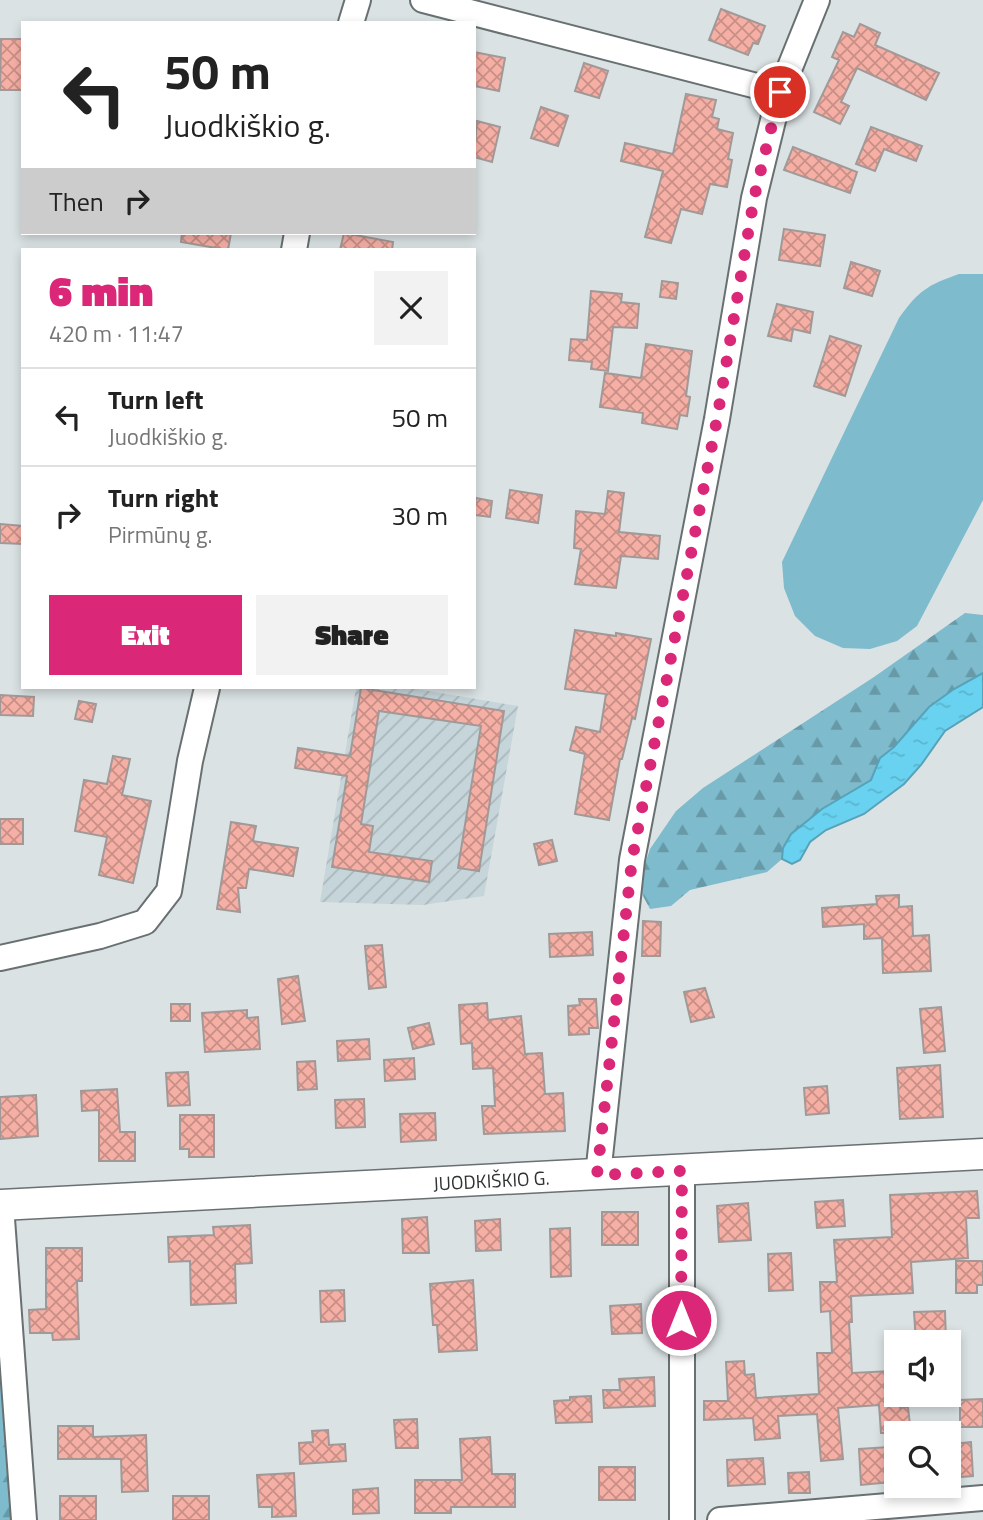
<!DOCTYPE html>
<meta charset="utf-8">
<style>
:root{--surface:#fff;--page:#f2f2f2;--text:#222;--muted:#767676;--line:#e0e0e0;--accent:#db2777}
body{margin:0;font-family:"Titillium Web",sans-serif;background:var(--page);color:var(--text);height:100vh;display:flex;flex-direction:column;font-size:26px;white-space:nowrap}
*{box-sizing:border-box;margin:0}
p{font-size:23px;color:var(--muted)}
.icon{flex:none;width:38px;height:38px;fill:none;stroke:currentColor;stroke-width:2;stroke-linecap:round;stroke-linejoin:round}
.map{position:relative;flex:1;overflow:hidden}
.sheet{position:absolute;left:21px;top:248px;width:455px;height:441px;display:flex;flex-direction:column;background:var(--surface);border-radius:0px;box-shadow:0 4px 10px #0003}
.sheet>*{flex:none}
.top-card{position:absolute;left:21px;top:21px;width:455px;height:214px;border-radius:0px;box-shadow:0 4px 10px #0003;background:#fff;color:var(--text);overflow:hidden}
.controls{position:absolute;left:884px;top:1330px;display:grid;gap:14px}
.controls a{display:grid;place-items:center;width:77px;height:77px;border-radius:0px;background:var(--surface);box-shadow:0 4px 10px #0003;font-size:35px}
.pin{position:absolute;display:grid;place-items:center;width:60px;height:60px;color:#fff;margin:-30px;border:4px solid #fff;border-radius:50%;box-shadow:0 2px 7px #0007}
.me{position:absolute;width:77px;margin:-38px;rotate:0deg;stroke-linejoin:round;filter:drop-shadow(0 0 5px #0008)}
.turn{display:flex;align-items:center;gap:24px;height:147px;padding:0 28px;font-size:32px}
.turn .icon{width:91px;height:91px;stroke-width:2.5}
.turn b{display:block;font-size:49px;line-height:60px}
.then{display:flex;align-items:center;height:66px;padding:0 28px;background:#0003;gap:14px;font-size:26px}
.round{display:grid;place-items:center;flex:none;width:74px;height:74px;border-radius:0px;background:var(--page)}
.summary{display:flex;align-items:center;justify-content:space-between;height:119px;padding:0 28px}
h1{font-size:42px;font-weight:800;line-height:52px;color:var(--accent)}
.primary-button{display:flex;gap:14px;margin-top:auto;padding:14px 28px}
.primary-button a{flex:1;height:80px;border-radius:0px;background:var(--accent);color:#fff;font-size:28px;font-weight:800;line-height:80px;text-align:center}
.primary-button a+a{background:var(--page);color:var(--text)}
ul{padding:0;list-style:none}
li{display:flex;align-items:center;gap:21px;height:98px;padding:0 28px;border-top:2px solid var(--line)}
li div{flex:1}
li b{display:block;font-size:26px}
li em{font-style:normal}
.map>svg:first-child{display:block}
.industrial{fill:url(#industrial-furrows)}
.green{fill:#7dbbcd}
.forest{fill:url(#forest-firs)}
.water{fill:url(#water-ripples);stroke:#57a2b8;stroke-width:2}
.building{fill:url(#building-cross-hatch);stroke:#a19998;stroke-width:2}
.lines{fill:none;stroke-linecap:round;stroke-linejoin:round}
.minor-casing{stroke:#697072;stroke-width:28}
.tertiary-casing{stroke:#697072;stroke-width:33}
.minor{stroke:#fff;stroke-width:24}
.tertiary{stroke:#fff;stroke-width:30}
.route{stroke:#db2777;stroke-width:12;stroke-dasharray:0 21.6}
.labels{text-anchor:middle;dominant-baseline:central;stroke-width:5;stroke-linejoin:round;paint-order:stroke}
.street-label{font-size:19px;fill:#303334;stroke:#dae2e4}
</style>
<div class="map">
<svg width="983" height="1520" viewBox="0 0 983 1520">
<defs>
<pattern id="industrial-furrows" width="10" height="10" patternUnits="userSpaceOnUse" patternTransform="scale(1.75)"><rect width="10" height="10" fill="#c6d5da"/><path d="M-1 1l2-2M0 10L10 0M9 11l2-2" fill="none" stroke="#aab7bc"/></pattern>
<pattern id="forest-firs" width="22" height="20" patternUnits="userSpaceOnUse" patternTransform="scale(1.75)"><rect width="22" height="20" fill="#7dbbcd"/><path d="M5 1l3.5 6h-7zM16 11l3.5 6h-7z" fill="#6799a7"/></pattern>
<pattern id="water-ripples" width="26" height="14" patternUnits="userSpaceOnUse" patternTransform="scale(1.75)"><rect width="26" height="14" fill="#68d2f0"/><path d="M2 4q2-2 4 0t4 0M15 11q2-2 4 0t4 0" fill="none" stroke="#5ab5ce"/></pattern>
<pattern id="building-cross-hatch" width="8" height="8" patternUnits="userSpaceOnUse" patternTransform="scale(1.75)"><rect width="8" height="8" fill="#f6afa5"/><path d="M0 0l8 8M0 8l8-8" fill="none" stroke="#c88f87"/></pattern>
</defs>
<rect width="100%" height="100%" fill="#dae2e4"/>
<path class="industrial" d="M356,688H411L518,706L484,896L423,905L320,902Z"/>
<path class="green" d="M959,274H983V500L917,626L897,641L870,649L843,648L815,636L795,616L784,588L782,562L899,318C919,290 928,285 959,274Z"/>
<path class="forest" d="M965,613L983,615V673L954,689L929,707L894,747L880,758L871,780L849,794L783,848L782,859L767,872L690,890L671,906L650,909L642,894L645,864L650,849L676,811L703,788L874,677Z
M0,1309L22,1520H0Z"/>
<path class="water" d="M983,673V707L945,731L921,765L904,784L864,814L826,830L810,842L800,860L792,864L782,859L783,848L791,834L822,809L871,780L880,758L894,747L929,707L954,689Z"/>
<path class="building" d="M721,9L765,26L758,44L753,43L748,55L709,40Z
M860,24L880,33L875,45L939,73L926,100L857,68L841,102L849,106L840,124L814,112L839,60L832,57L843,32L854,37Z
M1,39H23V90H0Z
M474,52L505,58L499,91L474,86Z
M584,63L608,71L599,98L575,91Z
M686,94L716,100L712,117L719,119L717,129L733,133L728,159L732,160L727,187L710,184L702,214L681,209L671,243L645,237L663,171L621,161L625,143L673,154Z
M541,107L568,116L558,146L531,138Z
M477,121L500,127L492,162L474,157Z
M871,127L922,146L916,161L884,149L875,171L856,164Z
M793,147L857,172L850,193L784,170Z
M784,229L825,235L820,266L779,260Z
M182,233H231L228,250L181,242Z
M344,233L393,242L392,250H340Z
M851,262L880,271L872,296L844,288Z
M662,281L678,283L676,299L660,297Z
M591,291L622,294L621,302L639,304L637,328L613,327L608,371L591,369L592,362L569,360L571,339L587,340Z
M777,304L813,312L810,333L793,329L791,341L768,336Z
M830,336L861,346L845,396L814,386Z
M646,344L692,351L686,396L690,397L687,416L680,415L677,429L642,423L643,413L600,407L605,373L641,378Z
M510,490L542,495L538,523L506,518Z
M608,491L624,493L619,532L660,536L658,559L621,556L616,588L575,584L581,549L574,548L576,511L605,514Z
M476,498L492,501L490,517L474,515Z
M0,524L23,526V544L0,543Z
M575,630L616,636V633L651,639L635,719L632,718L622,759H620L609,820L575,814L585,754L570,750L576,727L600,732L606,694L565,689Z
M361,688L504,711L479,871L458,868L481,726L379,711L361,824L373,826L369,852L432,861L429,882L332,867L347,776L295,768L298,748L350,756Z
M0,695L34,697L33,716L0,715Z
M79,701L96,704L92,722L75,719Z
M113,756L130,759L122,795L151,801L133,883L99,875L107,837L75,831L84,780L107,784Z
M0,819H23V844H0Z
M231,822L256,826L253,841L298,848L293,876L249,869L246,888H238L240,912L217,909Z
M552,840L557,861L539,865L534,844Z
M899,895V907L912,906L913,936L929,935L931,971L883,973L882,938L864,939V924L823,927L822,908L877,904L876,896Z
M643,921L661,922L660,956H642Z
M592,932L593,955L550,957L549,934Z
M382,945L386,987L369,989L365,946Z
M298,976L305,1021L282,1024L278,979Z
M705,988L714,1017L691,1022L684,992Z
M579,999H596L598,1028H589V1034L569,1035L568,1006L580,1005Z
M487,1003L488,1020L521,1016L525,1054L542,1053L545,1094L563,1093L565,1131L484,1134L482,1106H495L493,1068L473,1069L472,1043L461,1044L459,1005Z
M171,1004H190V1021H171Z
M941,1007L945,1051L924,1053L920,1009Z
M247,1010V1018L258,1017L260,1049L205,1052L202,1013Z
M429,1023L434,1044L413,1049L408,1028Z
M369,1039L370,1059L338,1061L337,1041Z
M414,1058L415,1079L385,1081L384,1060Z
M315,1061L317,1089L298,1090L297,1062Z
M940,1065L943,1117L900,1119L897,1068Z
M188,1072L190,1105L168,1106L166,1073Z
M827,1086L829,1113L806,1115L804,1088Z
M117,1089L120,1132H135V1161H99V1110L82,1111L81,1091Z
M36,1095L38,1136L0,1139V1097Z
M364,1099L365,1127L336,1128L335,1100Z
M435,1113L436,1140L401,1142L400,1114Z
M180,1115H214V1157H189V1149H180Z
M977,1191L979,1218H966L968,1258L911,1262L913,1293L851,1296L852,1322H849L852,1373L891,1371L892,1387H896V1395H899L900,1408L908,1407L911,1433H881L879,1405L838,1408L843,1459L821,1461L817,1414L778,1416L780,1438L755,1440L753,1418L704,1420V1401H728L726,1362L744,1361L745,1375L754,1374L756,1398L819,1394L817,1353H832L830,1311L821,1312L820,1282H837L834,1240L892,1237L890,1195Z
M843,1200L845,1226L817,1228L815,1202Z
M748,1203L751,1240L719,1242L717,1206Z
M602,1212H638V1245H602Z
M427,1217L429,1253H403L402,1219Z
M500,1219L501,1250L476,1251L475,1221Z
M250,1225L252,1263L235,1264L236,1303L191,1305L190,1261L169,1262L168,1237L214,1235L213,1227Z
M570,1228L571,1276L551,1277L550,1229Z
M46,1248H82V1281H77L79,1339L53,1340L52,1333H30L29,1310L46,1309Z
M791,1253L793,1290L769,1291L768,1254Z
M956,1261H983V1285H977V1293H956Z
M473,1280L477,1350L439,1352L437,1325H433L430,1284Z
M344,1290L345,1321L321,1322L320,1291Z
M641,1304L642,1333L612,1334L610,1306Z
M945,1311L946,1342H916L914,1312Z
M654,1377L655,1406L604,1408L603,1390H620L619,1379Z
M591,1396L592,1422L556,1423L554,1401L570,1400V1397Z
M983,1399V1427H960V1400Z
M417,1419L418,1448H396L394,1420Z
M58,1426H93V1437L146,1435L148,1491L122,1492L121,1459H58Z
M328,1430L329,1445L345,1444L346,1461L300,1464L299,1443L313,1442L312,1431Z
M490,1437L492,1474H515V1507H451V1513H415V1480H462L460,1439Z
M971,1442L973,1476L948,1478V1454H952V1444Z
M889,1447L891,1482L861,1485L859,1449Z
M763,1458L765,1484L728,1486L727,1460Z
M599,1467H635V1500H599Z
M809,1472L810,1493H789L788,1473Z
M294,1473L296,1516L272,1517V1507H259L257,1475Z
M378,1488L379,1513L353,1514V1490Z
M60,1496H96V1520H60Z
M173,1496H209V1520H173Z"/>
<g class="lines">
<defs>
<path id="minor" d="M423,0L780,92
M351,23L358,0
M294,250L297,233
M0,958L100,936L145,922L169,891L190,761L207,688
M682,1171V1520
M598,1175L632,860L717,419L754,198L780,92L817,0
M1,1205L24,1520
M720,1520L983,1498"/>
<g id="tertiary">
<path id="s1" d="M0,1205L983,1154"/>
</g>
</defs>
<use href="#minor" class="minor-casing"/>
<use href="#tertiary" class="tertiary-casing"/>
<use href="#minor" class="minor"/>
<use href="#tertiary" class="tertiary"/>
</g>
<g class="lines">
<path class="route" d="M681,1320L682,1171L597,1175L632,860L717,419L754,198L780,92"/>
</g>
<g class="labels">
<g class="street-label">
<text stroke="none"><textPath href="#s1" startOffset="492">JUODKIŠKIO G.</textPath></text>
</g>
</g>
</svg>
<div class="controls">
<a><svg class="icon" aria-label="sound" viewBox="0 0 24 24"><path d="M4 9h4l5-4v14l-5-4H4zM17 9q2 3 0 6"/></svg></a>
<a><svg class="icon" aria-label="search" viewBox="0 0 24 24"><circle cx="10" cy="10" r="6"/><path d="M15 15l6 6"/></svg></a>
</div>
<div class="pin" style="left:780px;top:92px;background:#d93025"><svg class="icon" aria-label="arrive" viewBox="0 0 24 24"><path d="M6 21V4h12l-3 4 3 4H6"/></svg></div>
<svg class="me" style="left:681px;top:1320px" viewBox="-20 -20 40 40"><circle r="17" fill="#db2777" stroke="#fff" stroke-width="3"/><path d="M0-11L8 9 0 5-8 9z" fill="#fff"/></svg>
<div class="top-card">
<div class="turn"><svg class="icon" aria-label="left" viewBox="0 0 24 24"><path d="M17 20v-9H6M10 6l-5 5 5 5"/></svg><div><b>50 m</b>Juodkiškio g.</div></div>
<div class="then">Then<svg class="icon" aria-label="right" viewBox="0 0 24 24"><path d="M7 20v-9h11M14 6l5 5-5 5"/></svg></div>
</div>
<section class="sheet">
<div class="summary"><div><h1>6 min</h1><p>420 m · 11:47</p></div><a class="round"><svg class="icon" aria-label="close" viewBox="0 0 24 24"><path d="M6 6l12 12M18 6L6 18"/></svg></a></div>
<ul>
<li><svg class="icon" aria-label="left" viewBox="0 0 24 24"><path d="M17 20v-9H6M10 6l-5 5 5 5"/></svg><div><b>Turn left</b><p>Juodkiškio g.</p></div><em>50 m</em></li>
<li><svg class="icon" aria-label="right" viewBox="0 0 24 24"><path d="M7 20v-9h11M14 6l5 5-5 5"/></svg><div><b>Turn right</b><p>Pirmūnų g.</p></div><em>30 m</em></li>
</ul>
<div class="primary-button"><a>Exit</a><a>Share</a></div>
</section>
</div>
